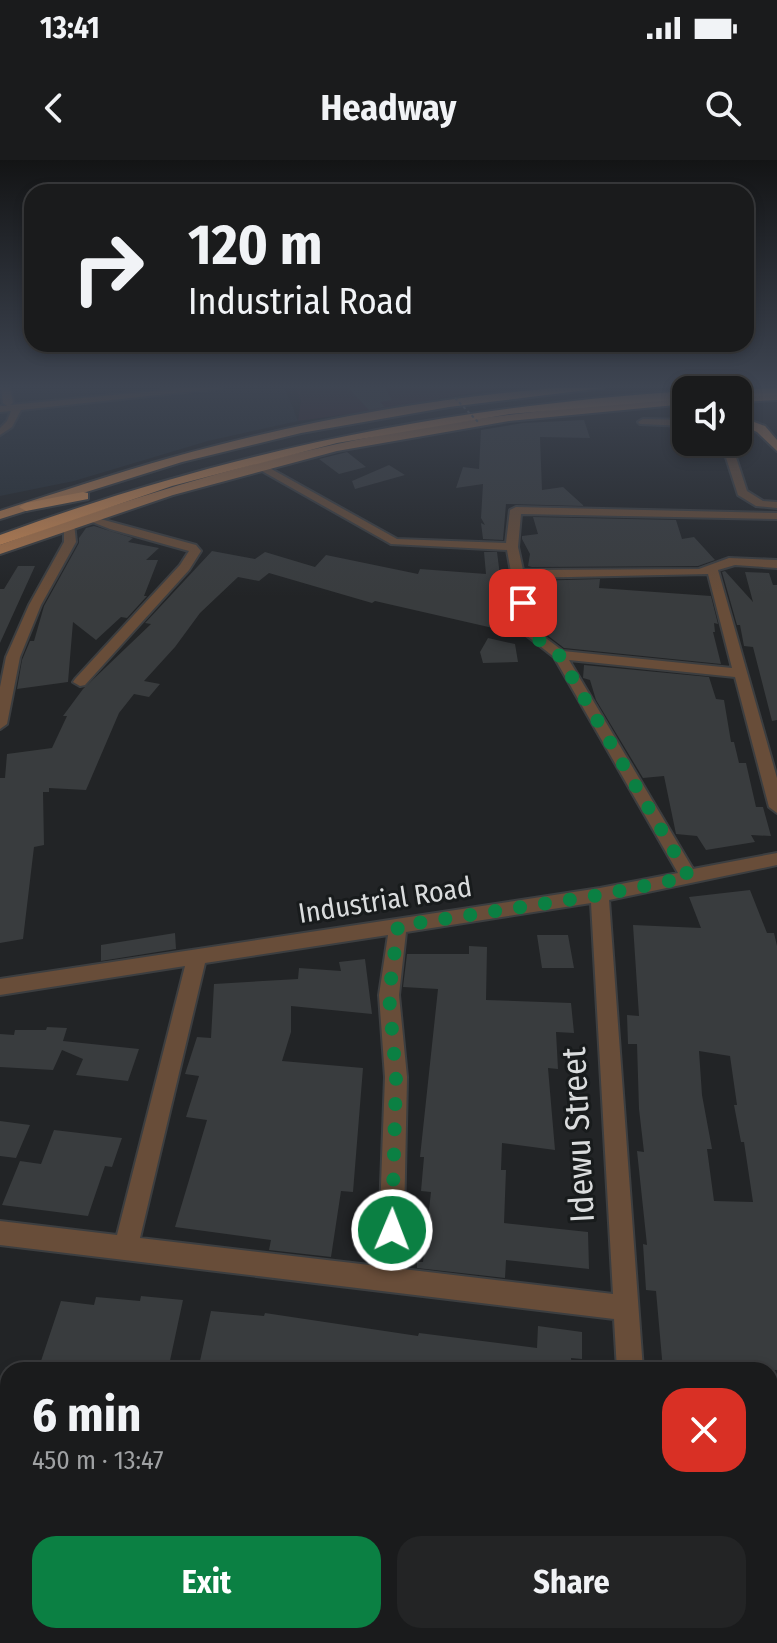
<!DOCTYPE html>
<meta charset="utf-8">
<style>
:root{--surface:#1a1b1c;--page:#232425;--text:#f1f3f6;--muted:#9fa1a3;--line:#38393b;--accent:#0b8043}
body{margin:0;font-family:"Fira Sans Condensed",sans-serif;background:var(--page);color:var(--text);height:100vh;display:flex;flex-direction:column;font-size:30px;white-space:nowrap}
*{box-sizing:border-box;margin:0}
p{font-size:26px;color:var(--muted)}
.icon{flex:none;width:44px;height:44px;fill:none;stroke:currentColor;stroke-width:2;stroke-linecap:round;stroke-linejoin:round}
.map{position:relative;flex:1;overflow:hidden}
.drawer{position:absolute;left:0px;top:1202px;width:778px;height:282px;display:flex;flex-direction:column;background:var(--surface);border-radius:24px 24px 0 0;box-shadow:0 4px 12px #0003,0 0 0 2px var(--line)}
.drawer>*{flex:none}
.banner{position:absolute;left:24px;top:24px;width:730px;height:168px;border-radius:24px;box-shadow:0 4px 12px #0003,0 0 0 2px var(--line);background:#1a1b1c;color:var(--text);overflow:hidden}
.controls{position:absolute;left:672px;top:216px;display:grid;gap:16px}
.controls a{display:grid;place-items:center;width:80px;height:80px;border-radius:16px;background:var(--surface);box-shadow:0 4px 12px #0003,0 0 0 2px var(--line);font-size:40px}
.pin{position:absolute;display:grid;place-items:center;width:68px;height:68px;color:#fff;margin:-34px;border-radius:16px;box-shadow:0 4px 12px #0006}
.me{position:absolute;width:88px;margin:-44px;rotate:1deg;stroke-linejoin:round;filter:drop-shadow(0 0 6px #0008)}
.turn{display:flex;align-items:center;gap:28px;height:168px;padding:0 32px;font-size:36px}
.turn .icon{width:104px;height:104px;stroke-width:2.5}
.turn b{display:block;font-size:56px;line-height:68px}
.round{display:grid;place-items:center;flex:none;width:84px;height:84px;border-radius:24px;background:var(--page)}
.summary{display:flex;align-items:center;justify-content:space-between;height:136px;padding:0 32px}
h1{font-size:48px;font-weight:700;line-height:60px}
.primary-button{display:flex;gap:16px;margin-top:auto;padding:16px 32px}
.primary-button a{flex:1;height:92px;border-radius:24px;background:var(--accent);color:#fff;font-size:32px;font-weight:700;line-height:92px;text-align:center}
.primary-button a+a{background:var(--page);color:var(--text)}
.status{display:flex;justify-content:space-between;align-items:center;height:56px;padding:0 40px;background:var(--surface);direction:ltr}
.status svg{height:22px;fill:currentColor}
header{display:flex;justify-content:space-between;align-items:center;height:104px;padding:0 32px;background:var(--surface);font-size:36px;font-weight:700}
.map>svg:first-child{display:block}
.commercial{fill:#36252f}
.built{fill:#272e34}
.building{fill:#393c3e;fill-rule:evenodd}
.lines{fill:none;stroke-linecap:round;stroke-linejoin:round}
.minor-casing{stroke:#3c3e40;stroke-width:4}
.major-casing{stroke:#3c3e40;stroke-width:4}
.highway-casing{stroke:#3c3e40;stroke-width:4}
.minor{fill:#684d39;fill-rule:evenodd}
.major{fill:#ab754b;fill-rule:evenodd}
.highway{fill:#c68551;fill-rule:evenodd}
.path-bridge{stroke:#5c5e5f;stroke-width:2;stroke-dasharray:3 3;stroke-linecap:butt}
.route{stroke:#0b8043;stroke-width:14;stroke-dasharray:0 25.2}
.labels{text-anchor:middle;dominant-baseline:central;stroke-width:6;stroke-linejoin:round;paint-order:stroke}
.street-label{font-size:28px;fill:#dadcdd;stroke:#181b1c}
.near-street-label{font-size:34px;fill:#dadcdd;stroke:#181b1c}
</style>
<div class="status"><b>13:41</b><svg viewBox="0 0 49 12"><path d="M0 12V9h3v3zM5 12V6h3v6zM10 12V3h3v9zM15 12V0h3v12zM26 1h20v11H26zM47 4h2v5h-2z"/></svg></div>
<header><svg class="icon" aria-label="back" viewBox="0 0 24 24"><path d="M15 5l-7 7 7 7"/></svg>Headway<svg class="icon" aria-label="search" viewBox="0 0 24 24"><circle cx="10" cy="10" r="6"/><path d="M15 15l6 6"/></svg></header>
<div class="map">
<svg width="777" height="1483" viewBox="0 0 777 1483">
<rect width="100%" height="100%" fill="#222426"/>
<path class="commercial" d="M296,228H499L372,251L298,261L301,241Z"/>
<path class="built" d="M0,228H285L298,261L208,281L74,321L0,336Z"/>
<path class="building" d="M348,228H385L392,240L380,242L385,247L369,250Z
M584,260L590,278L540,277L542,330L563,327L584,346L506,344L503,380L483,379L481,363L485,365L481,358L483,324L456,328L463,307L479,309L481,270L523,263Z
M347,292L366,307L339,314L319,299Z
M389,305L405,315L355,329L352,321Z
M533,357L676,360L682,379L694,377L715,400L698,406L532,407L528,406L530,394L522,379V376L538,374Z
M94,366L133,378L128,382L159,388L146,400H158L144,436H147L127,458L121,457L96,480L73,462L68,522L17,529L22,500L30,481H34L44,446L79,383V378L86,368Z
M212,391L255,399L265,392L315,407L326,395L418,414L420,409L486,414L484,392H497L501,423H506L513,466L509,464L506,471L375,441L372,443L269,413L259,421L238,417L200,453L175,487L144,521L160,524L149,537L134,534L119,553L86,630L49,628V632H43L44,685L34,687L23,779L0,783V618H5L7,594L52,588L67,556H63L83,529L151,464L145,463Z
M18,406H35L0,483V429H4Z
M725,411L753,442L745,412L769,413L773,425H777V560L772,561L753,487L744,486L740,465H737L722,412Z
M600,419L599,428L711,436L718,464L714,463L715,472H713L721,504L564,488L538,468L530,433L531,421Z
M488,478L515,484L518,502L483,503L480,492Z
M584,505L709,517L716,539L724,540L731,582H734L739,603H746L756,647H763L771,676L751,675L755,682L706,690L697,676L676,674L664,616L643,618L596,540L590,520L583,518Z
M750,730L767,773H774L777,786V1210H663L656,1131L646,1130L643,1084L647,1085L637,991L644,992L639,949L637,884H628L627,855L639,856L633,765L701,768L689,737ZM699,891L730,896L737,945H734L741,982H744L753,1042L714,1041L707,989H712L702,935Z
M175,773L176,789L101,801V785Z
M537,775H568L574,808H542Z
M469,786L487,787L486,840L571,843L574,873L556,872L558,909L548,908L555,990L502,983L501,1010H506L504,1063L588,1072L589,1109L506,1100L505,1118L417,1108V1102H423L431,1032L421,1031L424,997H420L438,829L403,827L407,794H469Z
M365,799L372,854L291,846V872L282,901L363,908L353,1032L341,1031L331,1097L269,1090L271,1080L175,1067L207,960L186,957L199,916L185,914L197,877L211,878L214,824L298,819L299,808L341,811L339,802Z
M47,867L67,868L63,881L139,889L128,921L76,915L83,899L62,890L53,910L0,907V874L14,875L15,870H46Z
M0,961L30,965L16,998L0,996Z
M54,970L122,978L112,1007L105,1006L88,1056L2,1045L20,1001L41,1004Z
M141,1136L183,1140L168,1210H38L61,1141L94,1145L96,1137L140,1141Z
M211,1151L264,1156L265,1153L418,1176L419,1173L537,1188L538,1166L582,1172V1199L571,1198L572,1210H198Z"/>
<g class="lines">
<defs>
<path id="minor" d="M1,228H10L13,243L10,245L185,228H221L21,250L12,267L0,275V268L7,261L11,251L0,252V246H7L3,243Z
M643,259L686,260V266L640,264L638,262Z
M721,282H731L747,331L763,341L777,342V348L756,346L738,335Z
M257,301L397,379L506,383L510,350L516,347L777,353V359L521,354L518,387L523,410L699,409L729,398L777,400V408L735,405L718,410L777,618V653L769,647L735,517L569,500L693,709L777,693V705L609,740L643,1210H617L614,1159L0,1085V1061L117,1075L185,806L0,835V819L600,728L678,713L554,497L522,472L507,390L391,384L253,306V302ZM708,414L732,508L563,491L535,470L524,418ZM591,743L613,1134L403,1109L407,917L399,835L406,772ZM388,775L379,835L385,917L378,1106L140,1078L205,803Z
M82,354L196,385L201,391L189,410L85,525L80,526L73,522L75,519L180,405L189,391L110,369L82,358Z
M64,361L74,363L76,382L41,445L20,497L7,564L0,569V527L6,497L29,445L64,382Z
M0,1397L8,1398V1428L0,1427Z
M394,1476H459L462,1483H396Z
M636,1476H666L668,1483H636Z"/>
<path id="major" d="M555,228H603L449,247L301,273L182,302L0,359V351C57,333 113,314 170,298C295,263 425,239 555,228Z
M777,234V240L738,242V236Z
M686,238V244L509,261L337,291L173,335L0,394V385C110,345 222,309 337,284C452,259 569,246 686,238Z
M738,256L765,266L777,280V291L757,272L738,263Z"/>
<path id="highway" d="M777,228V235L738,237L735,230Z
M686,231V239L510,254L337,283L172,326L0,385V375C230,291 441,248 686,231Z
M83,332L88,333V339L26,351L19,347L26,343Z"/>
</defs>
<use href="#minor" class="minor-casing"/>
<use href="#major" class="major-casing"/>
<use href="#highway" class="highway-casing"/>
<use href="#minor" class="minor"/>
<use href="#major" class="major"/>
<use href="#highway" class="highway"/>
<path class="path-bridge" d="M455,238L479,263"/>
</g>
<linearGradient id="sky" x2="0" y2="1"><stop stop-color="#131415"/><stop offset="0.52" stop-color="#3e4552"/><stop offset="1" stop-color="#3e4552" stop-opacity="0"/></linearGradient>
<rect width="777" height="436" fill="url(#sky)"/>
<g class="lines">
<path class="route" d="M392,1070L396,917L389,835L398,766L600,735L689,717L559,495L529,472L523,443"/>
</g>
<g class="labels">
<g class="street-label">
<text transform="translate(385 740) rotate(-9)">Industrial Road</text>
</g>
<g class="near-street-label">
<text transform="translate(578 975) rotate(-93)">Idewu Street</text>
</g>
</g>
</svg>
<div class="controls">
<a><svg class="icon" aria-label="sound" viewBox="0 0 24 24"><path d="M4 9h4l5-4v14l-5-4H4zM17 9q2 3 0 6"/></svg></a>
</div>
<div class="pin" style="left:523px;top:443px;background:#d93025"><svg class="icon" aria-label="arrive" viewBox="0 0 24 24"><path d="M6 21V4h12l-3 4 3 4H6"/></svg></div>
<svg class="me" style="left:392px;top:1070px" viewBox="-20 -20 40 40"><circle r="17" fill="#0b8043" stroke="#fff" stroke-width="3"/><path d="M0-11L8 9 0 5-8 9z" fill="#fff"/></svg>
<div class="banner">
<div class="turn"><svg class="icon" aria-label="right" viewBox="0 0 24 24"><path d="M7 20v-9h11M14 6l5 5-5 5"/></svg><div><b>120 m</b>Industrial Road</div></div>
</div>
<section class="drawer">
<div class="summary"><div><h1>6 min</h1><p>450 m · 13:47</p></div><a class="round" style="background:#d93025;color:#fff"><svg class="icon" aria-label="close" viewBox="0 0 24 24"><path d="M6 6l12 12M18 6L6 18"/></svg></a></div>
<div class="primary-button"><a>Exit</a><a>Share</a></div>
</section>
</div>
